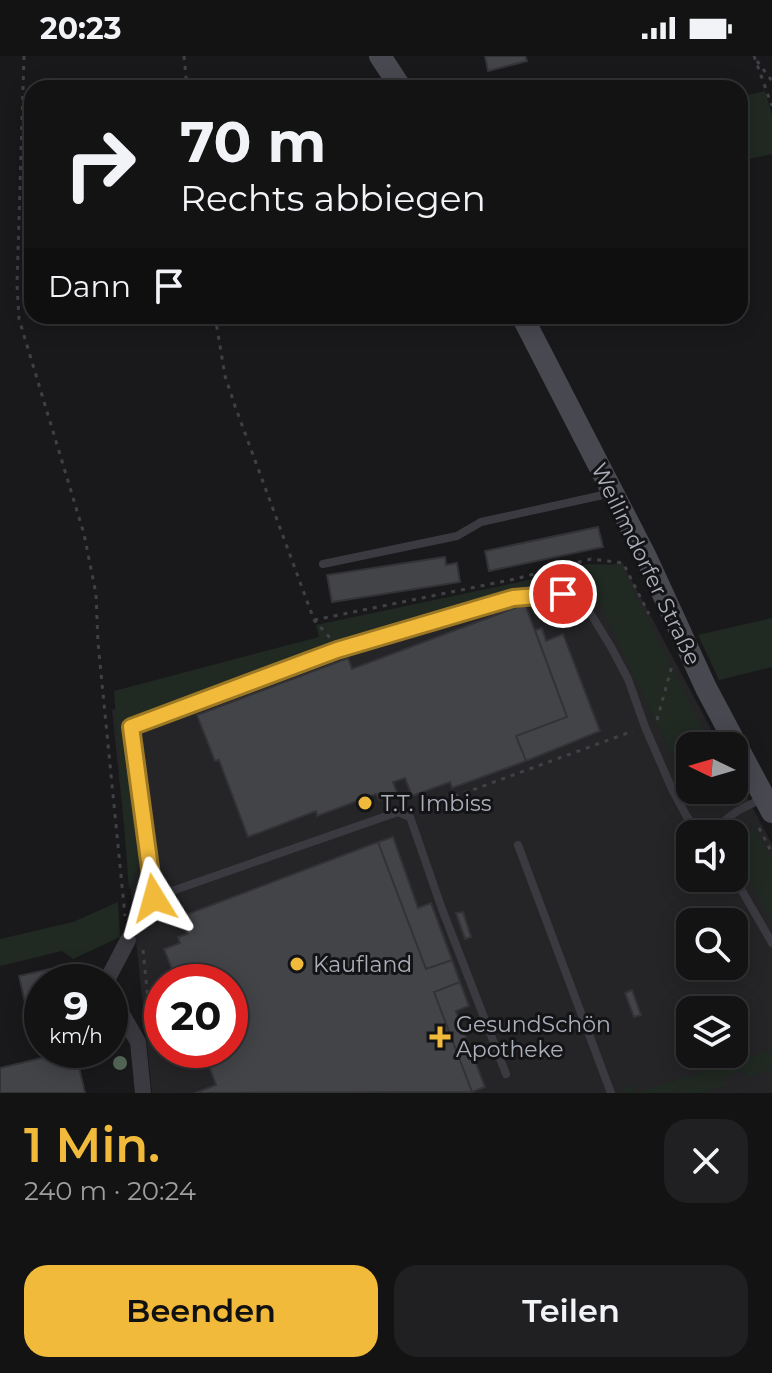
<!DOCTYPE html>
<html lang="de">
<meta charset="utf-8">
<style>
:root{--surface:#131314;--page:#202022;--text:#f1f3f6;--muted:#9d9ea0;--line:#323234;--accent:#f1ba3a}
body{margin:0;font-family:Montserrat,sans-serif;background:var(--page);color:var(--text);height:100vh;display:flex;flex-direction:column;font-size:30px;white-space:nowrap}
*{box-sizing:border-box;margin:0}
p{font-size:26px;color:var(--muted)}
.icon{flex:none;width:44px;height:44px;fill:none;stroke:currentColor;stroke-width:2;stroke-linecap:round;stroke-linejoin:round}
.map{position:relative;height:1037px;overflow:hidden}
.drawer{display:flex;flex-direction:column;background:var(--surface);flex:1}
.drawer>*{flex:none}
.hud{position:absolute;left:24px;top:24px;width:724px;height:244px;border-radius:24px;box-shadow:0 4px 20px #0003,0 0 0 2px var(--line);background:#131314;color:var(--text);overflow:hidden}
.needle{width:52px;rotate:275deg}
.tools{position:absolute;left:676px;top:676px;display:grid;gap:16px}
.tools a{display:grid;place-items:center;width:72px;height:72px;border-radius:16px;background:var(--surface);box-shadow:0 4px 20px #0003,0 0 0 2px var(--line);font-size:40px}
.speed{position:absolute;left:24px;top:908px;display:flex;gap:16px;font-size:40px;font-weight:700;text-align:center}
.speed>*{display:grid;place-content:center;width:104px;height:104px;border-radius:50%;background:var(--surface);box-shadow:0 4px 20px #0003,0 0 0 2px var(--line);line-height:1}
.speed small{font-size:20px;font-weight:400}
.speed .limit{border:12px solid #d22;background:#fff;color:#111}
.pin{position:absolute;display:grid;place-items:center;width:68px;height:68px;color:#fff;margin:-34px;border:4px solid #fff;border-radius:50%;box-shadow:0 2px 8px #0007}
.me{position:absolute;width:88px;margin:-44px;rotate:352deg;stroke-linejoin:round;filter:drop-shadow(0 0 6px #0008)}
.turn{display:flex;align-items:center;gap:28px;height:168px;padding:0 24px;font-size:36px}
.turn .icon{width:104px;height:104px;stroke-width:2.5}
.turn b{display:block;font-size:56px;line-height:68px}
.then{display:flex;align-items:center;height:76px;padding:0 24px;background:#0003;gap:16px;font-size:30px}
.round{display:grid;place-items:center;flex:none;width:84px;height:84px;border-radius:24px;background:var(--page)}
.headline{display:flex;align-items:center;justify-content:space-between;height:136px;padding:0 24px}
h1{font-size:48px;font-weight:600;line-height:60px;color:var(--accent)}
.primary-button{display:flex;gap:16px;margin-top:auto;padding:16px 24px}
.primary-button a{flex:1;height:92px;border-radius:24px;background:var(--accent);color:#111;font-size:32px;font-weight:600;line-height:92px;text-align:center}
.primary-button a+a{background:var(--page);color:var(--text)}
.status{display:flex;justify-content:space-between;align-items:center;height:56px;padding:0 40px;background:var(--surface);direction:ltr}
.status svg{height:22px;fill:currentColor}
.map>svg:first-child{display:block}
.built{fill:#252528;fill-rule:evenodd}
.green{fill:#202922}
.building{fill:#434448;stroke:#333337;stroke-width:2}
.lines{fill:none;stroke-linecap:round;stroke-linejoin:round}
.path{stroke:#404147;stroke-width:3;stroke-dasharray:4 6;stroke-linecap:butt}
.lane{stroke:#3a3a40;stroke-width:8}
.street{stroke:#3a3a40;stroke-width:16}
.secondary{stroke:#484950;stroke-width:22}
.tree{fill:#536656}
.route-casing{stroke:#9d7926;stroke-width:20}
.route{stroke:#f1ba3a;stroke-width:14}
.poi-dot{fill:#f1ba3a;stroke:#141416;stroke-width:3}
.labels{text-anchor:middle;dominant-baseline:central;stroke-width:6;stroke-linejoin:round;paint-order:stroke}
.street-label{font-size:22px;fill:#abafba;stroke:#141416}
.poi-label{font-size:22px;fill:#abafba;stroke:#141416;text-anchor:start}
</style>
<div class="status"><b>20:23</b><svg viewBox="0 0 49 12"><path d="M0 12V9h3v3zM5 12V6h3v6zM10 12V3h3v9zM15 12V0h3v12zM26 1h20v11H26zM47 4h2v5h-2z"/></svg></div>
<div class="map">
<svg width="772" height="1037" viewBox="0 0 772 1037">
<rect width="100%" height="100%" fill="#19191b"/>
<path class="built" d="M622,506L720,690H690V734H734V717L772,788V1037H152L112,654L440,545ZM690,778H734V822H690ZM690,866H734V910H690ZM162,926H230V994H162ZM690,954H734V998H690Z"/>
<path class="green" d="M765,35L772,59V98L740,105V41Z
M588,508L621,509L711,690H690V719L681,718L587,521L472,546L324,593L321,586L322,599L131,671L146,794L129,834L114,635L319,581L316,569L524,525Z
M772,562V611L719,624L698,579Z
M753,771L772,803V866L734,797V787Z
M118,846L120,881L73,903L62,895L0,910V883L73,866Z
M772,994V1013L748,1021L743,1014L723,1021L725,1030L702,1037H684L682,1033L668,1037H626L624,1032L632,1029L635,1037Z"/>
<path class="building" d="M485,0H525L527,5L488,15Z
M598,471L603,491L489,515L485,495Z
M445,501L446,509L457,507L460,526L332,546L327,519Z
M525,548L567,661L516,680L526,705L452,732L450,726L412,740L405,722L393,726L397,737L379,744L376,738L317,760L316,755L248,781L219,704L215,705L197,659L348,602L352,613Z
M542,572L546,585L563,578L600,675L526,705L516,680L567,661L535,574Z
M393,781L418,852L431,847L452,904L426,913L378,786Z
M378,786L426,913L452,904L460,926L434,936L472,1036L195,1037L216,1029L203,994H230V926H177L164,893L180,887L178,881L187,878L180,861Z
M463,856L471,881L465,883L456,857Z
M50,913L53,926H42V975L32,977L19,920Z
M460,926L469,950L456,955L485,1031L472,1036L434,936Z
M632,934L641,959L634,961L625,937Z
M75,994L85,1037H0V1012Z"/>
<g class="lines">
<path class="path" d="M24,0L17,228L19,263L84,478L96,538L98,587L125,860
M184,0L187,32
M754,0L772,50
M757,5L772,25
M215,260L225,320L235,350L314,564L331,583
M314,564L515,523L591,503L623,507L649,558
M657,664L673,606
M445,744L633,675
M759,772L772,797
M143,894L151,974"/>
<path class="lane" d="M323,508L457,480L481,466L612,437
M734,720L748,711
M672,733L690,732
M717,778C723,759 745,751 762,743
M518,789L611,1037
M734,821L772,887
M154,842L131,671L337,594L513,542L563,538L586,550L611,591L628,623L645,671L672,733L687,761L700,778
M128,884L149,843L398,756L410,761L442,853L506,1018"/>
<path class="street" d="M106,926L128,884
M110,937L138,986L143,1037"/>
<path class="secondary" d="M380,0L401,32
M522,260L646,501L706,632L772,756"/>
</g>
<circle class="tree" cx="120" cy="1007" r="7"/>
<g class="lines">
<defs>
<path id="route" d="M154,842L131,671L337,594L513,542L563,538"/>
</defs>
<use href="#route" class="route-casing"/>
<use href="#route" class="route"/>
</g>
<g class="poi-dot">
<circle cx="365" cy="747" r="8"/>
<circle cx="297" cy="908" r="8"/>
<path d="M436 969h8v8h8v8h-8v8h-8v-8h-8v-8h8z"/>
</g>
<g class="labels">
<g class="street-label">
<text transform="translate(646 508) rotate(64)">Weilimdorfer Straße</text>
</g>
<g class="poi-label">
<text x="381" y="747">T.T. Imbiss</text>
<text x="313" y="908">Kaufland</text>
<text x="456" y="968">GesundSchön<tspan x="456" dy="25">Apotheke</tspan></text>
</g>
</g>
</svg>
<div class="tools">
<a><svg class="needle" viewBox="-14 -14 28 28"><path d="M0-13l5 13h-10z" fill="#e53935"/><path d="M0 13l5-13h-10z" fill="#9d9ea0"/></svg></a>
<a><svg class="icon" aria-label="sound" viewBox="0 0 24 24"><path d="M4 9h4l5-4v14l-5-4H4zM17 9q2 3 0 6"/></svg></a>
<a><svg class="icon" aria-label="search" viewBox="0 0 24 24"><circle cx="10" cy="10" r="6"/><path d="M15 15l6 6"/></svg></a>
<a><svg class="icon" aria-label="layers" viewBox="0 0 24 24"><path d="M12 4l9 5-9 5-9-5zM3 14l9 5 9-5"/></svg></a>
</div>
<div class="speed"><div>9<small>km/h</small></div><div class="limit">20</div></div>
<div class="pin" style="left:563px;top:538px;background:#d93025"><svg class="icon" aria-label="arrive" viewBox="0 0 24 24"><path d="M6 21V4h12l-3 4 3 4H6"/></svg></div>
<svg class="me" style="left:154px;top:842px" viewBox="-20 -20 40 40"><path d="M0-17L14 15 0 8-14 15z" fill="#f1ba3a" stroke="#fff" stroke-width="4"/></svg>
<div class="hud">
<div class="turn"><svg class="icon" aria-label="right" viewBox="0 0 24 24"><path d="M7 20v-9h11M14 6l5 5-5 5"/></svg><div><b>70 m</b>Rechts abbiegen</div></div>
<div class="then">Dann<svg class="icon" aria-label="arrive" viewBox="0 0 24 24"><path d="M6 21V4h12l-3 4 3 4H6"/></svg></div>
</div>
</div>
<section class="drawer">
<div class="headline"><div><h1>1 Min.</h1><p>240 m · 20:24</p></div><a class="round"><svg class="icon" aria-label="close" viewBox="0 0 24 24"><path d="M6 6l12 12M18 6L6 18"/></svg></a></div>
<div class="primary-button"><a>Beenden</a><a>Teilen</a></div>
</section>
